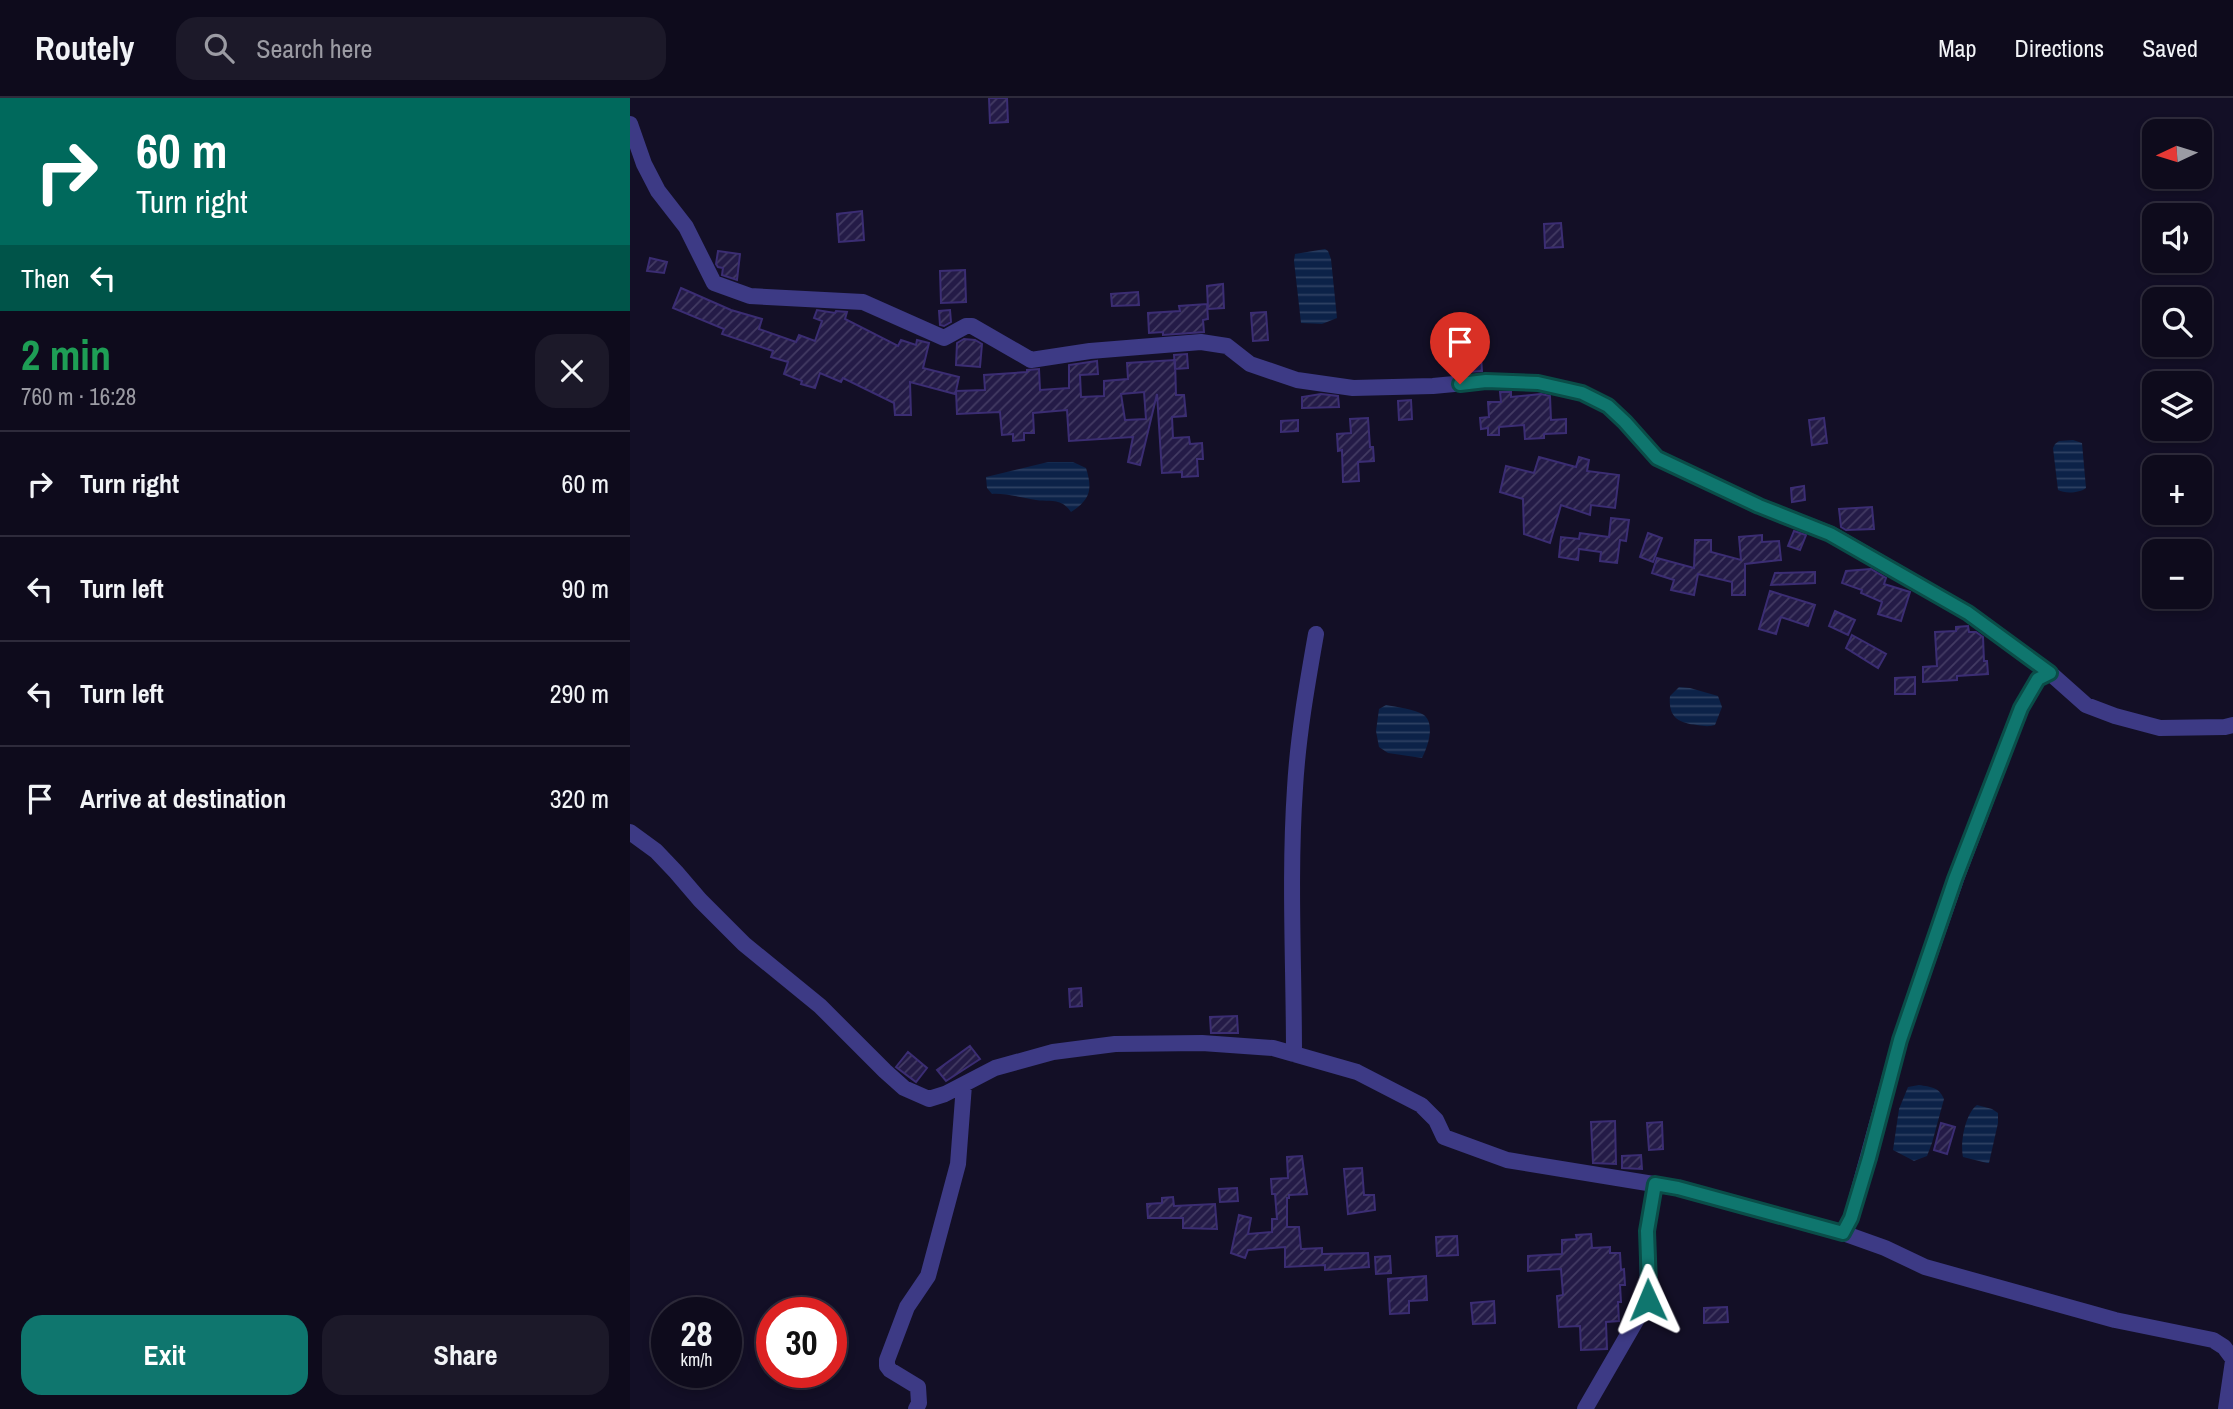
<!DOCTYPE html>
<meta charset="utf-8">
<style>
:root{--surface:#0e0b1c;--page:#1c1929;--text:#f1f3f6;--muted:#9b9ba3;--line:#2e2b3b;--accent:#0f766e}
body{margin:0;font-family:"Archivo Narrow",sans-serif;background:var(--page);color:var(--text);height:100vh;display:flex;flex-direction:column;font-size:26px;white-space:nowrap}
*{box-sizing:border-box;margin:0}
p{font-size:23px;color:var(--muted)}
.icon{flex:none;width:38px;height:38px;fill:none;stroke:currentColor;stroke-width:2;stroke-linecap:round;stroke-linejoin:round}
.map{position:relative;flex:1;overflow:hidden}
.drawer{display:flex;flex-direction:column;background:var(--surface);width:630px}
.drawer>*{flex:none}
.top-card{background:#00695c;color:#fff;overflow:hidden}
.needle{width:46px;rotate:266deg}
.buttons{position:absolute;left:1512px;top:21px;display:grid;gap:14px}
.buttons a{display:grid;place-items:center;width:70px;height:70px;border-radius:14px;background:var(--surface);box-shadow:0 4px 10px #0003,0 0 0 2px var(--line);font-size:35px}
.speed{position:absolute;left:21px;top:1199px;display:flex;gap:14px;font-size:35px;font-weight:700;text-align:center}
.speed>*{display:grid;place-content:center;width:91px;height:91px;border-radius:50%;background:var(--surface);box-shadow:0 4px 10px #0003,0 0 0 2px var(--line);line-height:1}
.speed small{font-size:18px;font-weight:400}
.speed .limit{border:10px solid #d22;background:#fff;color:#111}
.pin{position:absolute;display:grid;place-items:center;width:60px;height:60px;color:#fff;margin:-72px -30px;border-radius:50% 50% 50% 0;rotate:-45deg;box-shadow:0 0 7px #0007}
.pin .icon{rotate:45deg}
.me{position:absolute;width:77px;margin:-38px;rotate:359deg;stroke-linejoin:round;filter:drop-shadow(0 0 5px #0008)}
.turn{display:flex;align-items:center;gap:24px;height:147px;padding:0 21px;font-size:32px}
.turn .icon{width:91px;height:91px;stroke-width:2.5}
.turn b{display:block;font-size:49px;line-height:60px}
.then{display:flex;align-items:center;height:66px;padding:0 21px;background:#0003;gap:14px;font-size:26px}
.round{display:grid;place-items:center;flex:none;width:74px;height:74px;border-radius:21px;background:var(--page)}
.head{display:flex;align-items:center;justify-content:space-between;height:119px;padding:0 21px}
h1{font-size:42px;font-weight:700;line-height:52px;color:#1e9e55}
.cta{display:flex;gap:14px;margin-top:auto;padding:14px 21px}
.cta a{flex:1;height:80px;border-radius:21px;background:var(--accent);color:#fff;font-size:28px;font-weight:700;line-height:80px;text-align:center}
.cta a+a{background:var(--page);color:var(--text)}
ul{padding:0;list-style:none}
li{display:flex;align-items:center;gap:21px;height:105px;padding:0 21px;border-top:2px solid var(--line)}
li div{flex:1}
li b{display:block;font-size:26px}
li em{font-style:normal}
header{display:flex;align-items:center;gap:42px;box-sizing:border-box;height:98px;padding:0 35px;background:var(--surface);border-bottom:2px solid var(--line)}
header strong{font-size:33px}
nav{display:flex;gap:38px;margin-inline-start:auto;font-size:24px}
.search{width:490px;height:63px;background:var(--page);display:flex;align-items:center;gap:18px;box-sizing:border-box;padding:0 24px;border-radius:21px;color:var(--muted);font-size:26px}
main{display:flex;flex:1;min-height:0}
.map>svg:first-child{display:block}
.water{fill:url(#water-rules)}
.building{fill:url(#building-hatch);stroke:#3b2d73;stroke-width:2;fill-rule:evenodd}
.lines{fill:none;stroke-linecap:round;stroke-linejoin:round}
.minor{stroke:#3d3a85;stroke-width:16}
.route-casing{stroke:#0a4d48;stroke-width:18}
.route{stroke:#0f766e;stroke-width:12}
</style>
<header>
<strong>Routely</strong>
<div class="search"><svg class="icon" aria-label="search" viewBox="0 0 24 24"><circle cx="10" cy="10" r="6"/><path d="M15 15l6 6"/></svg>Search here</div>
<nav><a>Map</a><a>Directions</a><a>Saved</a></nav>
</header>
<main>
<section class="drawer">
<div class="top-card">
<div class="turn"><svg class="icon" aria-label="right" viewBox="0 0 24 24"><path d="M7 20v-9h11M14 6l5 5-5 5"/></svg><div><b>60 m</b>Turn right</div></div>
<div class="then">Then<svg class="icon" aria-label="left" viewBox="0 0 24 24"><path d="M17 20v-9H6M10 6l-5 5 5 5"/></svg></div>
</div>
<div class="head"><div><h1>2 min</h1><p>760 m · 16:28</p></div><a class="round"><svg class="icon" aria-label="close" viewBox="0 0 24 24"><path d="M6 6l12 12M18 6L6 18"/></svg></a></div>
<ul>
<li><svg class="icon" aria-label="right" viewBox="0 0 24 24"><path d="M7 20v-9h11M14 6l5 5-5 5"/></svg><div><b>Turn right</b></div><em>60 m</em></li>
<li><svg class="icon" aria-label="left" viewBox="0 0 24 24"><path d="M17 20v-9H6M10 6l-5 5 5 5"/></svg><div><b>Turn left</b></div><em>90 m</em></li>
<li><svg class="icon" aria-label="left" viewBox="0 0 24 24"><path d="M17 20v-9H6M10 6l-5 5 5 5"/></svg><div><b>Turn left</b></div><em>290 m</em></li>
<li><svg class="icon" aria-label="arrive" viewBox="0 0 24 24"><path d="M6 21V4h12l-3 4 3 4H6"/></svg><div><b>Arrive at destination</b></div><em>320 m</em></li>
</ul>
<div class="cta"><a>Exit</a><a>Share</a></div>
</section>
<div class="map">
<svg width="1603" height="1311" viewBox="0 0 1603 1311">
<defs>
<pattern id="water-rules" width="6" height="5" patternUnits="userSpaceOnUse" patternTransform="scale(1.75)"><rect width="6" height="5" fill="#0c2248"/><path d="M0 2.5h6" fill="none" stroke="#2f4163"/></pattern>
<pattern id="building-hatch" width="6" height="6" patternUnits="userSpaceOnUse" patternTransform="scale(1.75)"><rect width="6" height="6" fill="#241b47"/><path d="M-1 1l2-2M0 6l6-6M5 7l2-2" fill="none" stroke="#433b63"/></pattern>
</defs>
<rect width="100%" height="100%" fill="#130f26"/>
<path class="water" d="M695,151L698,153L701,161L707,220L692,226L671,225L664,163L665,156Z
M1524,153V163H1564L1560,170L1529,175L1522,171L1519,161L1521,154Z
M1443,342L1452,345L1456,390C1450,395 1435,396 1428,392L1423,350L1425,346L1429,343Z
M418,364H443L456,370C463,392 460,402 441,414C439,411 436,408 433,406C424,401 415,404 406,402C394,400 374,395 362,396L357,390L356,379Z
M1049,589L1060,590L1088,598L1092,609L1085,627C1078,629 1074,628 1067,627C1048,625 1038,619 1040,598Z
M756,607C766,609 785,611 794,617C806,627 797,650 792,660L758,655L749,649L746,633L749,611Z
M1289,987C1301,989 1309,989 1314,1001L1302,1045L1297,1058L1284,1063L1263,1052L1269,1011L1278,989Z
M1347,1007L1362,1011L1368,1015V1025L1359,1065H1357L1333,1059C1330,1045 1335,1016 1347,1007Z"/>
<path class="building" d="M359,0H377L378,24L360,25Z
M232,113L234,142L209,144L207,116Z
M931,125L933,149L915,150L914,126Z
M88,153L110,156L107,182L92,177L93,170L88,169L86,166Z
M20,160L37,164L34,175L17,173Z
M335,172L336,204L311,205L310,173Z
M593,186L594,210L578,211L577,188Z
M51,190L101,212L132,221L129,231L166,244L169,237L185,243L192,223L184,220L187,212L205,215L206,213L217,214L215,221L268,248L271,242L286,247L287,242L299,245L293,270L329,279L326,293L355,292L354,277L397,274V272L409,271L410,292L439,290V267L467,263L468,276L450,277L451,299L474,298V283L498,281L497,265L545,262L546,297H554L556,318L542,319L543,340L559,339L560,346L572,345L573,361H567L568,378L552,379V374L532,375L527,296L510,367L498,364L503,339L439,343L437,312L403,315L404,335H394V342L383,343V336L372,337L370,314L327,316L326,293L325,296L280,284L281,317H265L264,305L213,280L211,284L190,275L185,290L171,286L172,283L154,276L158,264L141,259L143,253L92,236L94,231L43,210ZM514,294L516,321L495,322L491,296Z
M508,194L509,207L482,208L481,196Z
M577,206L578,221L573,222L574,234L533,237V234L519,235L518,215L550,213L549,208Z
M320,212L321,224L314,228L310,227L309,213Z
M636,214L638,242L623,243L621,215Z
M334,241L345,242L352,246L350,269L326,267L327,245Z
M557,256L558,270L545,271L544,257Z
M837,259H851L852,273L838,274Z
M870,294H881V299L911,296L920,298L921,322L936,321V335L914,336V340L895,341L894,327L869,329V337H858V330L851,331L850,320L859,319L858,304H871Z
M691,296L708,298L709,309L672,310V299Z
M781,302L782,321L769,322L768,303Z
M738,320L740,349H743L744,363L728,364L729,383L713,384L712,352L708,353L707,336L721,335L720,321Z
M1194,320L1197,345L1182,347L1179,322Z
M668,322V333L651,334V323Z
M909,359L946,369L949,359L959,362L957,373L989,377L985,410L961,407L960,417L931,407L920,445L894,436L893,401L870,394L876,368L904,375Z
M1174,388L1175,402L1162,404L1161,390Z
M1242,409L1244,431L1216,432L1211,429L1209,411Z
M981,420L999,422L996,443L990,442L987,465L970,463L971,454L949,451L948,462L929,459L931,439L949,441L950,435L979,439Z
M1164,433L1176,437L1170,452L1158,448Z
M1018,435L1032,440L1023,464L1010,459Z
M1132,437V444L1149,443L1151,462L1115,466V497H1102V484L1068,476L1064,497L1041,492L1044,482L1022,475L1027,460L1064,470L1065,442H1081V454L1111,462L1109,439Z
M1241,471L1256,480L1254,486L1280,494L1271,523L1248,516L1252,504L1231,495L1232,492L1212,485L1216,473Z
M1185,474V485L1141,487L1145,475Z
M1140,493L1185,507L1178,528L1151,519L1146,536L1129,531Z
M1205,513L1225,522L1218,537L1199,528Z
M1338,528L1339,534H1346L1353,539L1354,563H1357L1358,576L1327,578V582L1293,584V569L1307,568L1305,534L1326,533V529Z
M1222,537L1256,556L1248,570L1216,550Z
M1285,579V596H1265V580Z
M451,890L452,908L440,909L439,891Z
M607,918L608,935H581L580,919Z
M340,948L350,961L316,983L307,972Z
M278,954L297,970L286,984L266,969Z
M985,1023L986,1066L963,1065L961,1024Z
M1032,1024L1033,1051L1019,1052L1017,1025Z
M1311,1025L1325,1029L1317,1056L1304,1052Z
M1011,1057L1012,1071L992,1070V1058Z
M672,1058L677,1096L659,1097V1100H657V1129H669L671,1151L692,1150V1156L738,1155L739,1169L695,1172V1167L655,1169V1149L618,1152L615,1160L601,1155L609,1117L621,1120L618,1136L642,1134V1121H647L645,1096H642L641,1081L658,1080L657,1059Z
M732,1070L734,1097H744L745,1112L718,1116L714,1071Z
M607,1090L608,1103L590,1104L589,1091Z
M543,1099L544,1108L585,1106L587,1131L553,1130V1120H518L517,1106L532,1105V1100Z
M961,1136L962,1150L980,1149V1155H990L991,1172L994,1171L995,1187H990L991,1204H988L989,1223L976,1224L977,1251L951,1252L950,1228L929,1229L927,1198L933,1197L931,1171L898,1173V1158L932,1156V1142L947,1141L946,1137Z
M827,1138L828,1157L807,1158L806,1139Z
M760,1158L761,1175L746,1176L745,1159Z
M796,1178L797,1202L779,1203V1215L760,1216L758,1181Z
M864,1203L865,1225L843,1226L841,1205Z
M1097,1209L1098,1224L1074,1225V1210Z"/>
<g class="lines">
<path class="minor" d="M0,26L14,66L28,93L56,129L84,185L120,198L233,204L314,240L336,228H342L401,262L460,253L571,244L597,248L620,266L667,282L723,290L803,288L856,283L908,285L952,295L978,308L995,324L1027,360L1129,408L1201,436L1338,515L1420,575
M0,734L26,753L46,774L70,802L114,846L190,908L255,973L274,990L299,1001L315,996L365,970L423,954L485,946L572,945L643,950L727,974L791,1007L806,1022L814,1039L877,1062L1048,1090L1213,1135L1255,1150L1295,1169L1485,1222L1583,1242L1594,1249L1603,1261
M664,956C664,868 659,778 665,690C668,638 677,587 686,536
M1213,1135L1221,1120L1270,942L1326,781L1391,610L1408,581L1420,575L1456,607L1485,618L1530,630L1595,629L1603,627
M286,1311L289,1305L288,1289L260,1272L257,1268V1262L277,1209L298,1178L328,1066L334,987
M955,1311L1018,1202L1017,1134L1025,1086
M1596,1311L1603,1263"/>
</g>
<g class="lines">
<defs>
<path id="route" d="M830,286L856,283L908,285L952,295L978,308L995,324L1027,360L1129,408L1200,436L1338,515L1420,575L1408,581L1391,610L1325,781L1270,942L1239,1060L1221,1120L1213,1135L1048,1090L1025,1086L1017,1133L1019,1188L1018,1202"/>
</defs>
<use href="#route" class="route-casing"/>
<use href="#route" class="route"/>
</g>
</svg>
<div class="buttons">
<a><svg class="needle" viewBox="-14 -14 28 28"><path d="M0-13l5 13h-10z" fill="#e53935"/><path d="M0 13l5-13h-10z" fill="#9b9ba3"/></svg></a>
<a><svg class="icon" aria-label="sound" viewBox="0 0 24 24"><path d="M4 9h4l5-4v14l-5-4H4zM17 9q2 3 0 6"/></svg></a>
<a><svg class="icon" aria-label="search" viewBox="0 0 24 24"><circle cx="10" cy="10" r="6"/><path d="M15 15l6 6"/></svg></a>
<a><svg class="icon" aria-label="layers" viewBox="0 0 24 24"><path d="M12 4l9 5-9 5-9-5zM3 14l9 5 9-5"/></svg></a>
<a>+</a>
<a>−</a>
</div>
<div class="speed"><div>28<small>km/h</small></div><div class="limit">30</div></div>
<div class="pin" style="left:830px;top:286px;background:#d93025"><svg class="icon" aria-label="arrive" viewBox="0 0 24 24"><path d="M6 21V4h12l-3 4 3 4H6"/></svg></div>
<svg class="me" style="left:1018px;top:1202px" viewBox="-20 -20 40 40"><path d="M0-17L14 15 0 8-14 15z" fill="#0f766e" stroke="#fff" stroke-width="4"/></svg>
</div>
</main>
